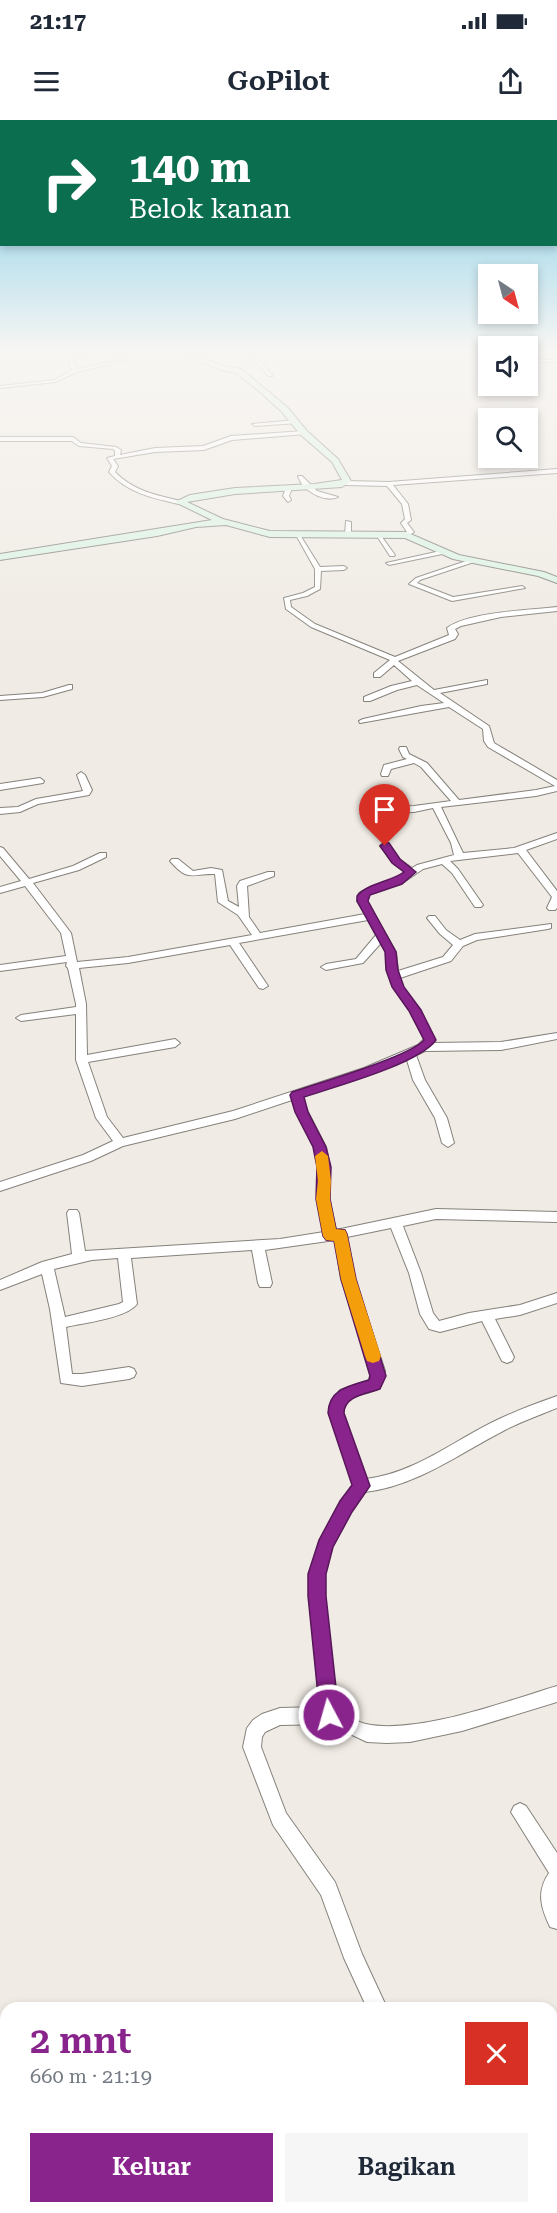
<!DOCTYPE html>
<html lang="id">
<meta charset="utf-8">
<style>
:root{--surface:#fff;--page:#f6f6f7;--text:#1f2937;--muted:#747a83;--accent:#89248c}
body{margin:0;font-family:"Roboto Serif",serif;background:var(--page);color:var(--text);height:100vh;display:flex;flex-direction:column;font-size:22px;white-space:nowrap}
*{box-sizing:border-box;margin:0}
p{font-size:20px;color:var(--muted)}
.icon{flex:none;width:33px;height:33px;fill:none;stroke:currentColor;stroke-width:2;stroke-linecap:round;stroke-linejoin:round}
.map{position:relative;flex:1;overflow:hidden}
.side{position:absolute;left:0px;top:1882px;width:558px;height:212px;display:flex;flex-direction:column;background:var(--surface);border-radius:18px 18px 0 0;box-shadow:0 3px 9px #0003}
.side>*{flex:none}
.guide{position:absolute;left:0px;top:0px;width:558px;height:126px;box-shadow:0 3px 9px #0003;background:#0b6e4f;color:#fff;overflow:hidden}
.needle{width:39px;rotate:144deg}
.fabs{position:absolute;left:478px;top:144px;display:grid;gap:12px}
.fabs a{display:grid;place-items:center;width:60px;height:60px;border-radius:0px;background:var(--surface);box-shadow:0 3px 9px #0003;font-size:30px}
.pin{position:absolute;display:grid;place-items:center;width:51px;height:51px;color:#fff;margin:-62px -26px;border-radius:50% 50% 50% 0;rotate:-45deg;box-shadow:0 0 6px #0007}
.pin .icon{rotate:45deg}
.me{position:absolute;width:66px;margin:-33px;rotate:354deg;stroke-linejoin:round;filter:drop-shadow(0 0 4px #0008)}
.turn{display:flex;align-items:center;gap:21px;height:126px;padding:0 30px;font-size:27px}
.turn .icon{width:78px;height:78px;stroke-width:2.5}
.turn b{display:block;font-size:42px;line-height:51px}
.round{display:grid;place-items:center;flex:none;width:63px;height:63px;border-radius:0px;background:var(--page)}
.headline{display:flex;align-items:center;justify-content:space-between;height:102px;padding:0 30px}
h1{font-size:36px;font-weight:600;line-height:45px;color:var(--accent)}
.primary-button{display:flex;gap:12px;margin-top:auto;padding:12px 30px}
.primary-button a{flex:1;height:69px;border-radius:0px;background:var(--accent);color:#fff;font-size:24px;font-weight:600;line-height:69px;text-align:center}
.primary-button a+a{background:var(--page);color:var(--text)}
.status{display:flex;justify-content:space-between;align-items:center;height:42px;padding:0 30px;background:var(--surface);direction:ltr}
.status svg{height:16px;fill:currentColor}
header{display:flex;justify-content:space-between;align-items:center;height:78px;padding:0 30px;background:var(--surface);font-size:27px;font-weight:600}
.map>svg:first-child{display:block}
.lines{fill:none;stroke-linecap:round;stroke-linejoin:round}
.street-casing{stroke:#85817b;stroke-width:2}
.secondary-casing{stroke:#85817b;stroke-width:2}
.street{fill:#fff;fill-rule:evenodd}
.secondary{fill:#dcf4e4;fill-rule:evenodd}
.route{fill:#89248c;stroke:#59175b;stroke-width:1.5}
.slow{fill:#f59e0b}
</style>
<div class="status"><b>21:17</b><svg viewBox="0 0 49 12"><path d="M0 12V9h3v3zM5 12V6h3v6zM10 12V3h3v9zM15 12V0h3v12zM26 1h20v11H26zM47 4h2v5h-2z"/></svg></div>
<header><svg class="icon" aria-label="menu" viewBox="0 0 24 24"><path d="M4 6h16M4 12h16M4 18h16"/></svg>GoPilot<svg class="icon" aria-label="share" viewBox="0 0 24 24"><path d="M12 15V3M7 8l5-5 5 5M5 13v7h14v-7"/></svg></header>
<div class="map">
<svg width="557" height="2093" viewBox="0 0 557 2093">
<rect width="100%" height="100%" fill="#f0ebe4"/>
<g class="lines">
<defs>
<path id="street" d="M83,234H92L73,240L77,249L120,240L109,234H116L127,240L77,252L55,262L0,268V266L54,260L72,250L68,238Z
M196,234H206L191,238L189,237Z
M248,234H253L273,256H269Z
M459,234H465L471,239H489V241H470Z
M528,240H557V242H528Z
M296,300L298,303L255,306L252,304Z
M304,311L306,314L232,320L204,330L155,332L113,339L118,346L115,352C134,371 155,375 181,381L179,384C152,378 128,373 109,352L112,346L107,338L115,336V331L113,329L79,326L72,321H0V317H73L81,323L116,327L121,330L120,335L155,328L203,326L231,316Z
M557,349V353L393,365L408,384L411,400L407,403L414,412L406,417L403,415L407,412L401,403L405,399L402,384L387,366L346,365L343,363L346,361L389,362Z
M298,356H302L317,371L338,377C323,383 302,370 298,356Z
M289,366L292,368L289,376L291,380L288,382L283,376L286,368Z
M346,401L351,402V415L348,417L345,415Z
M375,413H379L395,435L394,436H390Z
M296,415H300L320,447L344,446L347,448L344,450L321,451L320,469L307,476L290,480L291,487L315,504L395,537L449,515L447,508C468,492 530,490 557,487V491L501,497L461,506L455,509L458,514L455,519L398,541L434,570L487,560V564L440,573L489,606L494,623L557,660V671L536,676L441,687L463,733L514,728L557,713V719L526,730L557,771V788L555,790H549L547,788L552,777L518,733L450,741L458,749L483,785L481,787H475L452,753L442,744L423,749L401,764L373,772L367,776V781L396,832L398,851L443,837L453,825L440,814L427,798L429,796H435L446,810L460,820L475,814L551,804V808L548,809L477,820L463,826L451,841L400,858L403,867L420,890L435,920L433,923L501,922L557,913V919L501,930L425,931L416,935L425,960L447,998L454,1023L448,1027L442,1023L435,998L413,960L407,940L302,977L308,992L326,1027L330,1047L329,1079L336,1110L436,1089L557,1092V1102L436,1099L403,1106L421,1153L433,1193L439,1201L469,1193L520,1185L557,1173V1183L520,1195L495,1199L514,1237L512,1241L507,1243L502,1241L482,1201L440,1212L429,1209L420,1194L409,1153L391,1108L347,1117L355,1159L385,1251C382,1286 349,1262 343,1293L366,1359C415,1353 453,1321 497,1300C516,1291 537,1283 557,1276V1288C540,1295 522,1301 505,1310C460,1333 417,1366 365,1372L351,1392L332,1428L325,1454V1476L337,1590C347,1594 356,1602 366,1604C417,1615 507,1581 557,1566V1582L462,1611L410,1622L387,1623L367,1622L329,1604L280,1605L265,1612L262,1617L261,1627L286,1693L335,1762L362,1834L387,1888H367L344,1838L321,1775L273,1705L243,1627L247,1608L253,1600L262,1594L280,1588L320,1587L309,1476V1454L320,1421L341,1382L353,1365L329,1293L331,1284L340,1270L369,1260L371,1251L341,1159L335,1120L265,1130L272,1163L270,1167H260L258,1163L252,1130L131,1138L137,1184C127,1198 83,1203 66,1207L72,1254H82L129,1247L134,1249L136,1253L134,1257L129,1259L82,1266L61,1263L50,1189L42,1154L0,1170V1160L42,1142L72,1134L67,1093L69,1090H77L79,1093L85,1131L280,1119L324,1112L317,1079L318,1047L314,1027L292,980L235,999L123,1026L91,1041L0,1071V1062L83,1035L113,1021L96,998L76,940V894L21,901L16,898L21,895L76,887V884L68,848L66,846L67,842L0,851V845L66,836L61,813L25,766L0,773V767L21,761L0,736V727L3,728L29,759L73,746L100,733H106V737L79,750L33,763L71,813L77,842L128,837L252,815L238,795L218,782L215,754C192,753 189,763 170,741L172,739H178L193,751L211,748L222,750L228,781L239,787L237,766L240,761L268,752H274V756L247,766L249,797L260,813L365,794L357,781L359,773C374,764 391,763 406,753L393,743L380,726L382,724H388L399,739L412,748L417,745L454,735L451,723L433,688L414,692L372,694L368,691L372,688L414,686L451,681L421,647L414,643L391,649L388,656H382L381,654L384,645L407,639L403,637L399,629L400,627H406L409,634L427,643L459,680L536,670L555,666L488,627L484,621L483,609L449,587L360,603L359,601L363,599L421,586L444,583L417,565L397,570L370,581H364V577L391,566L412,561L394,545L380,557H374V553L390,540L311,507L286,489L284,478L303,473L315,467V449ZM368,800L376,815L356,839L326,844L321,847L326,850L363,843L381,823L386,832L387,850L393,867L410,891L424,919L418,925L364,948L233,991L123,1018L107,997L88,942L175,927L180,923L175,919L87,935L86,884L79,848L128,843L230,825L259,868L263,869L268,866L239,823ZM118,1138L123,1182L119,1184L65,1197L54,1149L92,1140Z
M445,430L447,431V433L389,445L386,443Z
M472,439L474,440V442L420,460L417,463L453,477L522,466L525,468L452,481L409,464L416,458Z
M69,565H72V569L43,577L0,580V576L42,573Z
M81,652L85,655L92,670L89,675L38,684L20,692L0,694V688L18,687L36,679L83,671L77,655Z
M40,658L44,661L43,663L0,670V664Z
M520,1683L526,1686L557,1733V1809L550,1807C541,1788 536,1772 549,1753L511,1692L514,1686Z
M552,2079L557,2084V2093H532L534,2088H552Z
M465,2088H488L490,2093H467Z"/>
<path id="secondary" d="M183,234H193L223,246L241,249L287,287L307,311L338,339L351,361L342,367L235,374L187,382L223,399L270,411L406,412L459,435L544,452L557,457V463L538,456L453,439L405,418L270,417L226,405L196,407L157,416L0,440V434L212,400L175,382L190,375L235,368L314,364L342,360L332,342L301,315L281,291L260,272L236,253L219,249Z"/>
</defs>
<use href="#street" class="street-casing"/>
<use href="#secondary" class="secondary-casing"/>
<use href="#street" class="street"/>
<use href="#secondary" class="secondary"/>
</g>
<linearGradient id="sky" x2="0" y2="1"><stop stop-color="#6dc7e8"/><stop offset="0.44" stop-color="#f8f6f3"/><stop offset="1" stop-color="#f8f6f3" stop-opacity="0"/></linearGradient>
<rect width="557" height="527" fill="url(#sky)"/>
<path class="route" d="M385,722L389,723L400,739L416,752L402,764L370,775L368,781L396,832L398,850L404,867L421,890L436,920C419,944 334,967 304,977L308,992L326,1027L331,1047L330,1079L336,1109L345,1110L347,1114L356,1159L386,1256L380,1269C366,1274 344,1276 344,1293L370,1366L352,1392L333,1427L326,1454V1476L339,1595L336,1602L329,1604L323,1602L320,1595L308,1476V1454L319,1420L340,1381L352,1365L328,1293C329,1269 349,1266 369,1260L370,1256L341,1159L334,1121L326,1120L323,1116L316,1079L317,1047L313,1027L295,992L290,975L292,972C318,963 409,937 424,920L409,891L392,867L386,850L385,832L357,781V776C368,763 390,762 404,752L392,743L380,726Z"/>
<path class="slow" d="M322,1031L328,1036L331,1061L330,1079L336,1109L345,1110L347,1114L356,1159L381,1236L379,1241L373,1243L367,1241L365,1236L341,1159L334,1121L326,1120L323,1116L316,1079L318,1061L315,1036Z"/>
</svg>
<div class="fabs">
<a><svg class="needle" viewBox="-14 -14 28 28"><path d="M0-13l5 13h-10z" fill="#e53935"/><path d="M0 13l5-13h-10z" fill="#747a83"/></svg></a>
<a><svg class="icon" aria-label="sound" viewBox="0 0 24 24"><path d="M4 9h4l5-4v14l-5-4H4zM17 9q2 3 0 6"/></svg></a>
<a><svg class="icon" aria-label="search" viewBox="0 0 24 24"><circle cx="10" cy="10" r="6"/><path d="M15 15l6 6"/></svg></a>
</div>
<div class="pin" style="left:385px;top:726px;background:#d93025"><svg class="icon" aria-label="arrive" viewBox="0 0 24 24"><path d="M6 21V4h12l-3 4 3 4H6"/></svg></div>
<svg class="me" style="left:329px;top:1595px" viewBox="-20 -20 40 40"><circle r="17" fill="#89248c" stroke="#fff" stroke-width="3"/><path d="M0-11L8 9 0 5-8 9z" fill="#fff"/></svg>
<div class="guide">
<div class="turn"><svg class="icon" aria-label="right" viewBox="0 0 24 24"><path d="M7 20v-9h11M14 6l5 5-5 5"/></svg><div><b>140 m</b>Belok kanan</div></div>
</div>
<section class="side">
<div class="headline"><div><h1>2 mnt</h1><p>660 m · 21:19</p></div><a class="round" style="background:#d93025;color:#fff"><svg class="icon" aria-label="close" viewBox="0 0 24 24"><path d="M6 6l12 12M18 6L6 18"/></svg></a></div>
<div class="primary-button"><a>Keluar</a><a>Bagikan</a></div>
</section>
</div>
